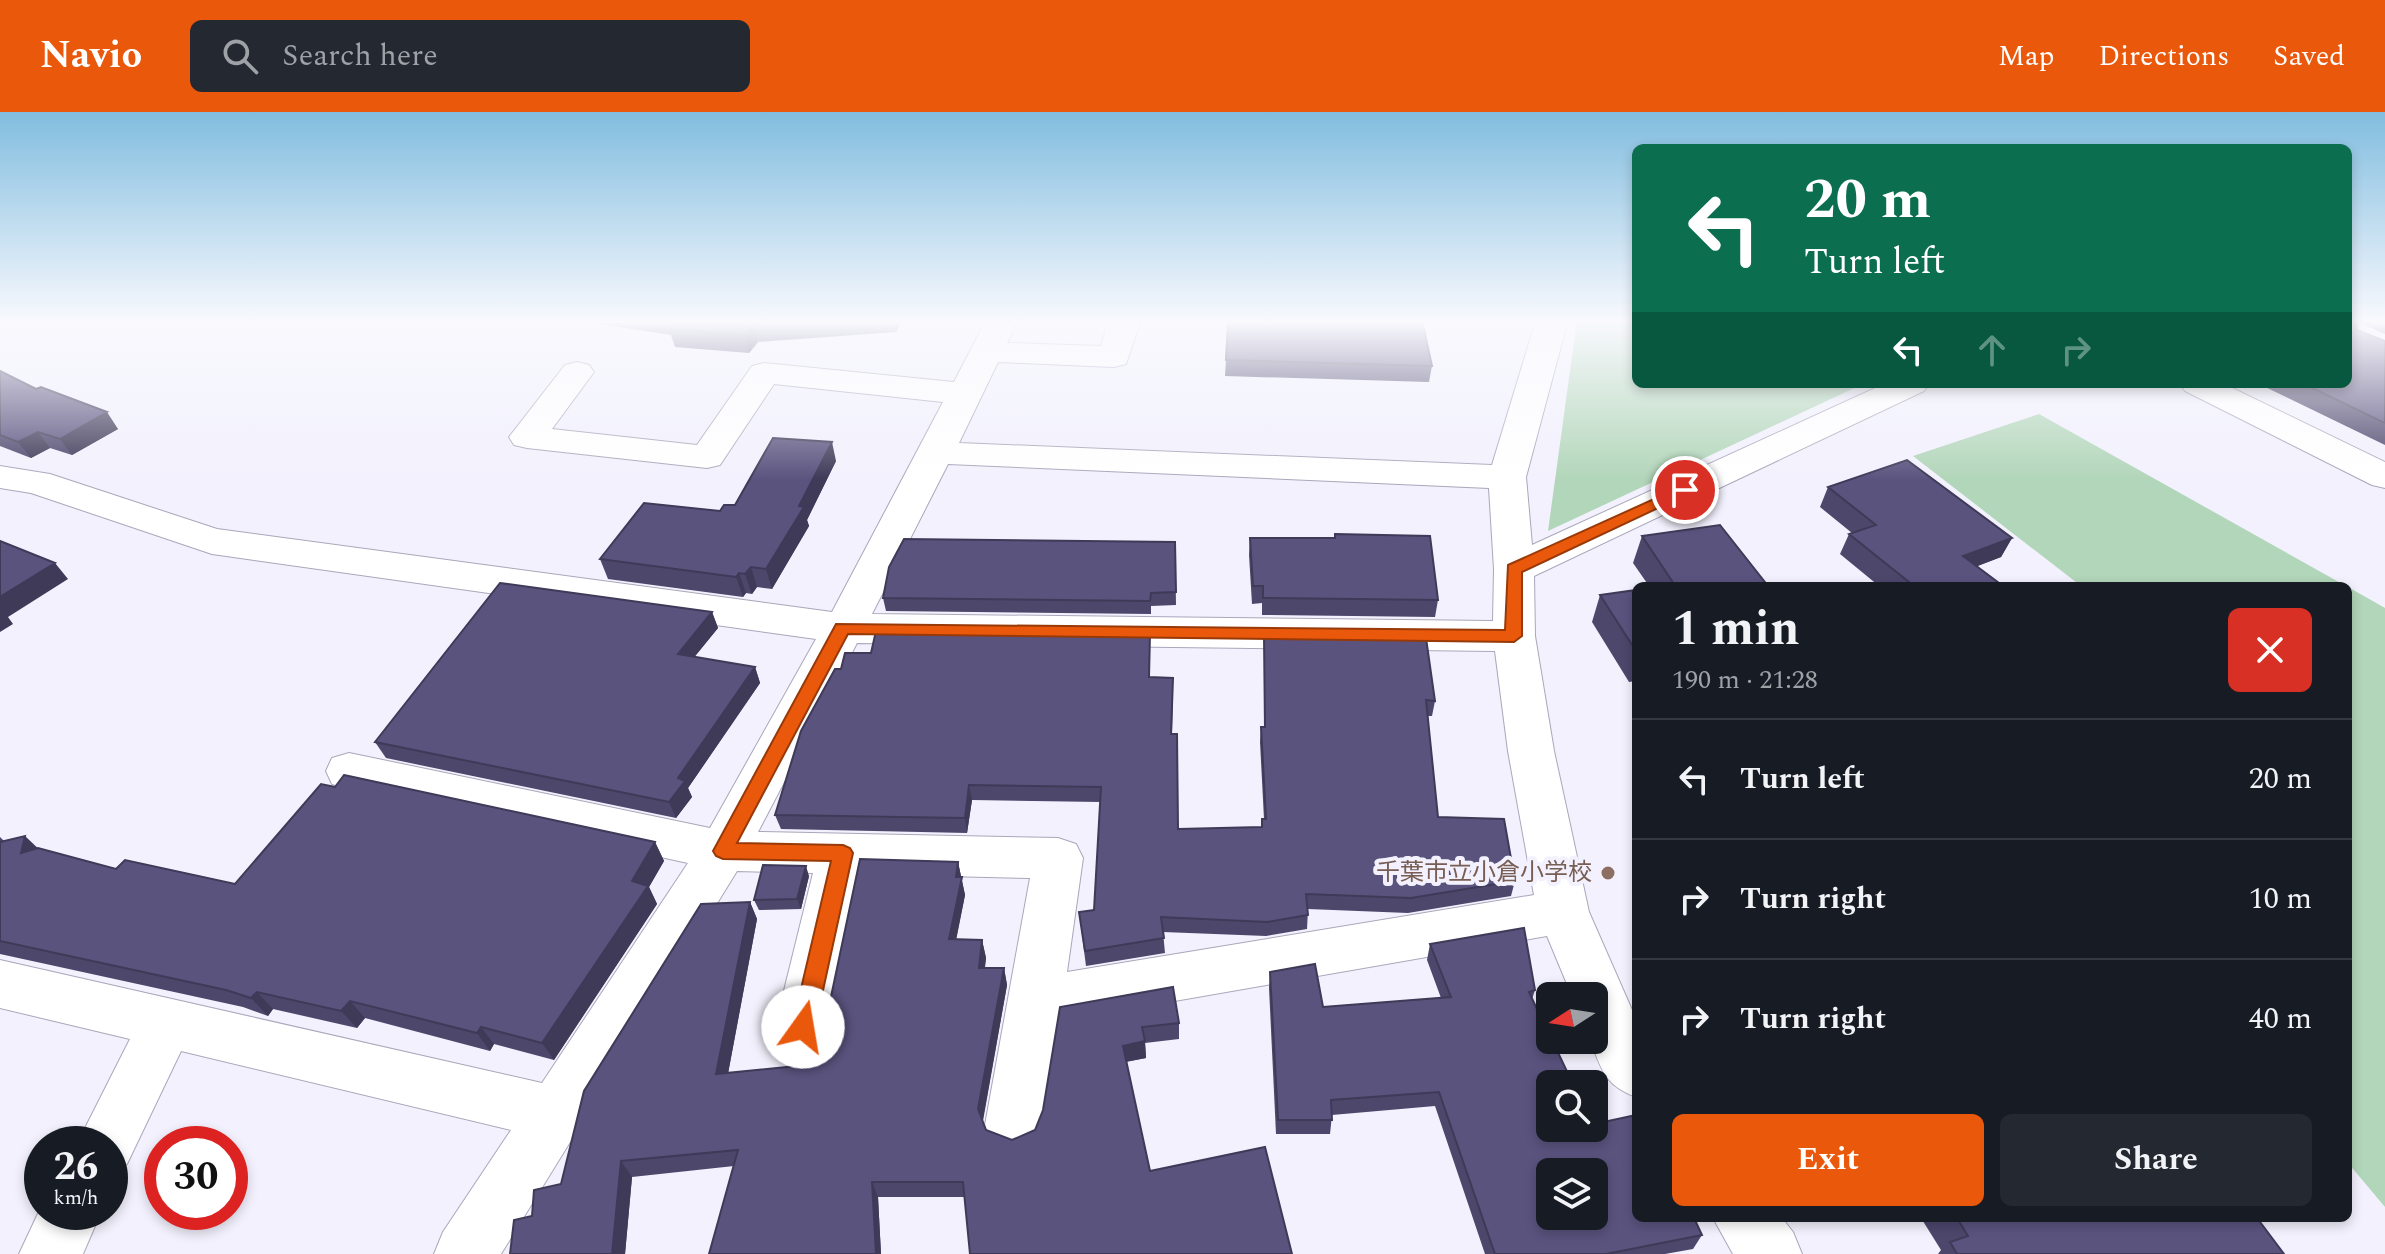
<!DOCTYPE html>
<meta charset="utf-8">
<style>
:root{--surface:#171b24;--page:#242831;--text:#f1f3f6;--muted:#9ea1a6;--line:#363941;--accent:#ea580c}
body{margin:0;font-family:Spectral,"Noto Sans JP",serif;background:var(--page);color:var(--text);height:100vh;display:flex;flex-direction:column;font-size:30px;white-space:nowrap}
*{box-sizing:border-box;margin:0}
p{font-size:26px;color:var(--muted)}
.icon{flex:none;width:44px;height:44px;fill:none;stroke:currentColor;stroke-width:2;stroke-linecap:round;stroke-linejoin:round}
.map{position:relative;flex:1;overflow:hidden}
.sheet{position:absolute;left:1632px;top:470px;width:720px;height:640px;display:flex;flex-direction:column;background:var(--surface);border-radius:12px;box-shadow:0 4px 12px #0003}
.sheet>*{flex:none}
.top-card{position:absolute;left:1632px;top:32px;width:720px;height:244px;border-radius:12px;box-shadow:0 4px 12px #0003;background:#0b6e4f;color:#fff;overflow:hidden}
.needle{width:52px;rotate:258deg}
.fabs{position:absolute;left:1536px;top:870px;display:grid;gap:16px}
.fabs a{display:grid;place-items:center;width:72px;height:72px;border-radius:12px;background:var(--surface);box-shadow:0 4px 12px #0003;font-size:40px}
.speed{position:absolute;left:24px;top:1014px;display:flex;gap:16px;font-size:40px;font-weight:700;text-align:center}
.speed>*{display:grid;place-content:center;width:104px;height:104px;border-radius:50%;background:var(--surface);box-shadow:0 4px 12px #0003;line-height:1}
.speed small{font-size:20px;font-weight:400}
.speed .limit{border:12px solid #d22;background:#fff;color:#111}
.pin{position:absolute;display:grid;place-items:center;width:68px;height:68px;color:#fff;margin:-34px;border:4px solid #fff;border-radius:50%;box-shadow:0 2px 8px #0007}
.me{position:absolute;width:88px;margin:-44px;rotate:13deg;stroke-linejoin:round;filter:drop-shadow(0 0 6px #0008)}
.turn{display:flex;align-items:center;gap:28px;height:168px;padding:0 40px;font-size:36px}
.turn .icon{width:104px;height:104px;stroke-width:2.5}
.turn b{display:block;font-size:56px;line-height:68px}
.lanes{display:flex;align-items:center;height:76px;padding:0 40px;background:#0003;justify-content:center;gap:40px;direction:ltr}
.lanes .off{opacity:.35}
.round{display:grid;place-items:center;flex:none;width:84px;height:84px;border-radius:12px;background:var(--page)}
.head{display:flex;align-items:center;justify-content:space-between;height:136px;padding:0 40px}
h1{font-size:48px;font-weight:700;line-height:60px}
.primary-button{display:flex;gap:16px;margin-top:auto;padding:16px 40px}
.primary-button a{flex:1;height:92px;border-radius:12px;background:var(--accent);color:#fff;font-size:32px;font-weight:700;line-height:92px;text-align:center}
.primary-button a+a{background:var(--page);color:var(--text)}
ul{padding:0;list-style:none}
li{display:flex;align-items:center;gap:24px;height:120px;padding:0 40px;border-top:2px solid var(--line)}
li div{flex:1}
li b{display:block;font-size:30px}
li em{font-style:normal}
header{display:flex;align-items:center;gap:48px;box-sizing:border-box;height:112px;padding:0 40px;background:var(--accent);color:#fff}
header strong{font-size:38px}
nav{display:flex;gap:44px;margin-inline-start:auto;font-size:28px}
.search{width:560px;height:72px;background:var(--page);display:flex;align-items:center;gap:20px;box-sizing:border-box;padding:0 28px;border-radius:12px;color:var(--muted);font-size:30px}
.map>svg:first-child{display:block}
.green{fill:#b2d6b9}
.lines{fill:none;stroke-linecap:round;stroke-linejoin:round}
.minor-casing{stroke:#a9a7ba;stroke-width:2}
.tertiary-casing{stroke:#a9a7ba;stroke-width:2}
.minor{fill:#fff;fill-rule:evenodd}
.tertiary{fill:#fff;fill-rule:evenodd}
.wall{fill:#4d476c}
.shaded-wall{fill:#3f3a58}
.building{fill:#5a537e;stroke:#3f3a58;stroke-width:2;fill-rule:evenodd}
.route{fill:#ea580c;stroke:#983908;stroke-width:2}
.education-dot{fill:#8d6e63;stroke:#f2f1fd;stroke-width:3}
.labels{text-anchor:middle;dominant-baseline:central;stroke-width:8;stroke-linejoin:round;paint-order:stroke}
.education-label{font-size:24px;fill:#785e54;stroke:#f2f1fd;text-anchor:end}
</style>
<header>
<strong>Navio</strong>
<div class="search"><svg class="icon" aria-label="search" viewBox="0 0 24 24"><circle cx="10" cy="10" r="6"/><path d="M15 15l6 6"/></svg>Search here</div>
<nav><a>Map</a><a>Directions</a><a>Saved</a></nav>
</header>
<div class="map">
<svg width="2385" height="1142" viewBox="0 0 2385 1142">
<rect width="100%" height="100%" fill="#f2f1fd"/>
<path class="green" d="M1577,208H1636V272H1863L1548,419Z
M2039,302L2346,474H2081L1913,344Z
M2348,475L2385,496V1095L2348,1051Z"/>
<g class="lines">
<defs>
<path id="minor" d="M986,208H1018L1007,231L1101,234L1109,208H1141L1126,252L1114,255L998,250L959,331L1492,353L1536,208H1568L1526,365L1532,433L1884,272H1929L1924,279L1534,464L1535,524L1554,639L1589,800L1636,907V985C1604,973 1602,958 1590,928H1594V884H1572L1547,824L1060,909L1043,1013L1035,1033L1014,1041L993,1033L985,1013L1030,766L863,762L831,915L822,932L803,940L784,932L775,915L813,761L737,759L501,1142H434L443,1120L511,1018L181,939L127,1052L110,1059V1032H77L130,927L0,896V848L542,971L688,751L349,677L332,672L326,659L332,646L349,641L710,716L816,527L212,442L31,381L0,376V354L50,362L217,417L832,500L943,290L774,272L720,353L707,356L527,336L514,333L509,325L565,253L577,250L589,253L594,260L552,317L697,333L752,254L764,251L954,270ZM948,352L1489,376L1494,457L1493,509L872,502ZM857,531L1495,539L1508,639L1534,783L1067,860L1083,746L1076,732L1058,726L758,720Z
M42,1093V1100H101L83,1142H19Z
M1713,1106H1782L1793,1120L1802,1142H1733Z"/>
<path id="tertiary" d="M2180,272H2224L2385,350V376L2372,373L2185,279Z"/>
</defs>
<use href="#minor" class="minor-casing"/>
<use href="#tertiary" class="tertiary-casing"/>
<use href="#minor" class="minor"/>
<use href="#tertiary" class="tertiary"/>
</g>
<path class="wall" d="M574,208H902L896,220L758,230L749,241L675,235L671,223Z
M2348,208H2385V222L2357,210V218L2385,229V333L2259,272H2348Z
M1226,248L1432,254L1429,270L1225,264Z
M0,259L118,317L72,343L50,336L31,346L0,334Z
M836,349L807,408L809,414L772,477L757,475L752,482L746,481L743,485L608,467L600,447L735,393Z
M1828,375L2012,426L2001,445L1977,454L2003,474H1879L1840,442L1849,422L1852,421L1820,395Z
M1642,424L1768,474H1649L1633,451Z
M1250,426L1438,488L1435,505L1262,503V491L1252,492L1249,443Z
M1175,430L1176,493L1151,494V502L886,499L883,486Z
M1636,478V569L1629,570L1592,510L1600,483Z
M712,500L718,516L694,545L755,555L760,571L688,676L692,685L676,706L386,646L375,630Z
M1150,522V565L1173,581L1172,622L1178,717L1261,715L1262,707H1264L1260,630L1261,615H1264V524L1435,589L1432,604H1428L1438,705L1515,769L1511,784L1408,801L1308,797L1307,817L1266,824L1163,820L1165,841L1086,854L1079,800L1094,798L1100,690L972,688L967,721L781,717L775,703L841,557L871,541Z
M0,725L4,729L38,736L116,757L235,772L655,730L664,749L649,775L657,792L554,948L494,932L490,939L365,906L357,916L273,897L268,904L243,895L0,842Z
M958,750L965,783L956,827L982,828L986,846L985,856H1004L1007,873L983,1009L986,1018L1012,1028L1035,1018L1043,998L1060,895L1179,911V927L1145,931L1146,946L1126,950L1150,1059L1292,1142L964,1085H878L881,1142H709L734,1054L632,1065L625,1142H510L532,1104L561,1072L750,790L757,807L728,961L807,953Z
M809,764L801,797L759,798L754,788Z
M1430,832L1535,878L1532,887L1550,972L1702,1123L1693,1137L1665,1142H1485L1435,994L1332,1003L1330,1022H1276L1269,876L1270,860L1323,895L1441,886L1427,848Z
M1921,1106H2257L2284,1142H1938L1941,1138Z"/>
<path class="shaded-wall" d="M894,208H902L896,220Z
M753,212L758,230L749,241L744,223Z
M107,300L118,317L72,343L60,327Z
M38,320L50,336L31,346L18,330Z
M832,330L836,349L807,408L809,414L772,477L766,457Z
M2012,426L2001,445L1952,464L1963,444Z
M55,451L68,467L8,505L13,512L0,520V485Z
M751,455L757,475L752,482L745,462Z
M739,461L746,481L743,485L736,465Z
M712,500L718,516L684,558L678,542Z
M755,555L760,571L688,676L692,685L676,706L669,690L678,666Z
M969,673L972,688L967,721L965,706Z
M25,724L44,742L21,741Z
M655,730L664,749L649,775L657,792L554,948L542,931L632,769Z
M958,750L965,783L953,844L949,827Z
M806,754L809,764L801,797L797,787Z
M750,790L757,807L725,978L716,962Z
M982,828L986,846L982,873L979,856Z
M1004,856L1007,873L982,1012L978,997Z
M257,880L273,897L268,904L251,886Z
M350,889L365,906L357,916L341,899Z
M481,915L494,932L490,939L477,921Z
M1145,929L1146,946L1124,950L1123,934Z
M621,1049L632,1065L625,1142H612Z
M872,1070L878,1085L881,1142H876Z"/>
<path class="building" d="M676,208H808L753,212L744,223L669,217Z
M1228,208H1422L1432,254L1226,248Z
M2348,208H2356L2357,218L2385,229V311L2304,272H2348Z
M0,259L36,277L41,275L107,300L60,327L38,320L18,330L0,323Z
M773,326L832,330L799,394L804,395L766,457L751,455L745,462L739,461L736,465L600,447L644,391L720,399L724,393H735Z
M1907,348L2012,426L1963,444L2003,474H1914L1849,422L1876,413L1828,375Z
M1720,413L1768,474H1661L1674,472L1642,424Z
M1335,422L1430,424L1438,488L1263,486V474H1253L1250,426H1335Z
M904,427L1175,430L1176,480L1151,481L1150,489L883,486L889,455Z
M0,429L55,451L0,485Z
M500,471L712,500L678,542L755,555L678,666L685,669L669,690L375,630Z
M1636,478V539L1600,483Z
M876,519L1150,522L1149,565L1173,566L1171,622H1177L1178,717L1262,715V707H1266L1261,615H1265L1264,524L1426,526L1435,589L1426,588L1438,705L1504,707L1515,769L1411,786L1306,782L1308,803L1267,810L1161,805L1164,826L1085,839L1079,800L1094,798L1101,675L969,673L965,706L775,703L801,619L835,557H841L845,541H871Z
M344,663L655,730L632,769L648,774L542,931L481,915L477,921L350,889L341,899L257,880L251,886L226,878L0,829V730L25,724L21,741L38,736L116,757L125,748L235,772L321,672L335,675Z
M860,747L958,750L956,765H962L949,827L982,828L979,856H1004L978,997L986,1018L1012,1028L1035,1018L1043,998L1060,895L1173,875L1179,911L1142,915L1145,929L1123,934L1150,1059L1265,1035L1292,1142H970L963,1070H872L876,1142H709L738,1038L621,1049L612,1142H510L514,1108L532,1104L534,1078L561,1072L584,979L701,792L750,790L716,962L807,953L816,918L828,899Z
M763,753L806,754L797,787L754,788Z
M1524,816L1535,878L1529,880L1550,925V928H1552L1573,972H1550V1016H1594V1012L1636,1003V1106H1694L1702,1123L1606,1142H1495L1439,980L1331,988L1332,1008H1278L1270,860L1315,852L1323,895L1451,885L1430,832ZM1550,1060H1594V1104H1550Z
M1957,1106H2257L2284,1142H1957L1950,1130L1968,1124Z"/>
<linearGradient id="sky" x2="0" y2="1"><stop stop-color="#81bddf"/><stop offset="0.57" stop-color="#f9f9fe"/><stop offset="1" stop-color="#f9f9fe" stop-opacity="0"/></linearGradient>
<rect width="2385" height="368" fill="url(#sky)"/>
<path class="route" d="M1685,373L1692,378L1690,381L1522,460V524L1514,530L848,522L737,731L843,733L850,736L853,741L815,915L811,922L803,925L795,922L792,915L831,749L723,747L716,744L713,739L836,512L1505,518L1508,453Z"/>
<circle class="education-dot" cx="1608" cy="761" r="8"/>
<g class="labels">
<g class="education-label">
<text x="1592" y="761">千葉市立小倉小学校</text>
</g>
</g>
</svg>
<div class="fabs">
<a><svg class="needle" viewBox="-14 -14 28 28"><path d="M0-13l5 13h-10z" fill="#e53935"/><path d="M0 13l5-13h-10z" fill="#9ea1a6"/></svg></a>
<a><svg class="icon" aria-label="search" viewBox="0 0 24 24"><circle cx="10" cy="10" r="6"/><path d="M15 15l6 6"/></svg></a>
<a><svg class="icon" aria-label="layers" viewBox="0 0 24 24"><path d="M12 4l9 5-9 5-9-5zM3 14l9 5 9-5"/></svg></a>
</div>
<div class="speed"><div>26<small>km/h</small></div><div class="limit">30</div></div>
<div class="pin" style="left:1685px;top:378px;background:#d93025"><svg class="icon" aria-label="arrive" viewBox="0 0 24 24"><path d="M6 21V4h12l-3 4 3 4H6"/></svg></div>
<svg class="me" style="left:803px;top:915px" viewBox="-20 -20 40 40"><circle r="19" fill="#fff"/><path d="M0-13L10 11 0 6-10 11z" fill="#ea580c"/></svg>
<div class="top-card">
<div class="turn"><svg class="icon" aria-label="left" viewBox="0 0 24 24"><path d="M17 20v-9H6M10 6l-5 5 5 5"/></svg><div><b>20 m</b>Turn left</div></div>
<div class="lanes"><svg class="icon" aria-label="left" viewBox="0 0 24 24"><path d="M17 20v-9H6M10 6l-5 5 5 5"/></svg><svg class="icon off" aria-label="ahead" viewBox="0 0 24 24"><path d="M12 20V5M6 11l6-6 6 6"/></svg><svg class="icon off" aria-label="right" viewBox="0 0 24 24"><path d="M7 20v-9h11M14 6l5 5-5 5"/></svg></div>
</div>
<section class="sheet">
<div class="head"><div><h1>1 min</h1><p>190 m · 21:28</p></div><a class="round" style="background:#d93025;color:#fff"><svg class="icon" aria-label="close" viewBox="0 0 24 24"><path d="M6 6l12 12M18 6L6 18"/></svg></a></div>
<ul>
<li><svg class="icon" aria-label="left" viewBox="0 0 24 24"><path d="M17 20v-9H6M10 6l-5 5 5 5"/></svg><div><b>Turn left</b></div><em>20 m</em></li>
<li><svg class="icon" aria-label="right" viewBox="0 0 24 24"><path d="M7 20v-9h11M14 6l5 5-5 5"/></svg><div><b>Turn right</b></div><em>10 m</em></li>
<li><svg class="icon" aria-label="right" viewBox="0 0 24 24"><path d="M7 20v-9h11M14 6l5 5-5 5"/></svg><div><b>Turn right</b></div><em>40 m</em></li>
</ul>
<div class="primary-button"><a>Exit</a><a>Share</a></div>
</section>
</div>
